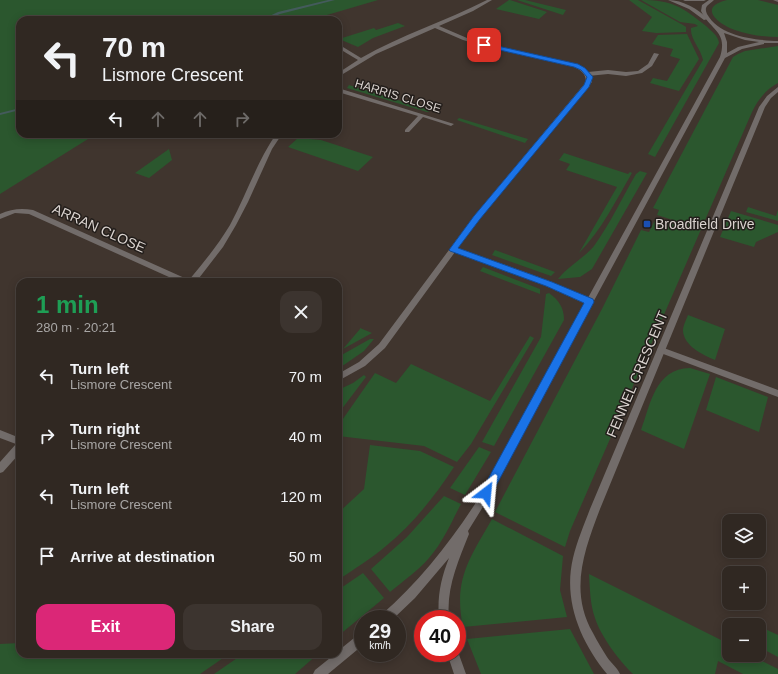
<!DOCTYPE html>
<meta charset="utf-8">
<style>
:root{--surface:#302822;--page:#3c342f;--text:#f1f3f6;--muted:#a8a6a5;--line:#4b4440;--accent:#db2777}
body{margin:0;font-family:Helvetica,sans-serif;background:var(--page);color:var(--text);height:100vh;display:flex;flex-direction:column;font-size:15px;white-space:nowrap}
*{box-sizing:border-box;margin:0}
p{font-size:13px;color:var(--muted)}
.icon{flex:none;width:22px;height:22px;fill:none;stroke:currentColor;stroke-width:2;stroke-linecap:round;stroke-linejoin:round}
.map{position:relative;flex:1;overflow:hidden}
.sheet{position:absolute;left:16px;top:278px;width:326px;height:380px;display:flex;flex-direction:column;background:var(--surface);border-radius:12px;box-shadow:0 2px 10px #0003,0 0 0 1px var(--line)}
.sheet>*{flex:none}
.top-card{position:absolute;left:16px;top:16px;width:326px;height:122px;border-radius:12px;box-shadow:0 2px 10px #0003,0 0 0 1px var(--line);background:#302822;color:var(--text);overflow:hidden}
.controls{position:absolute;left:722px;top:514px;display:grid;gap:8px}
.controls a{display:grid;place-items:center;width:44px;height:44px;border-radius:8px;background:var(--surface);box-shadow:0 2px 10px #0003,0 0 0 1px var(--line);font-size:20px}
.speed{position:absolute;left:354px;top:610px;display:flex;gap:8px;font-size:20px;font-weight:700;text-align:center}
.speed>*{display:grid;place-content:center;width:52px;height:52px;border-radius:50%;background:var(--surface);box-shadow:0 2px 10px #0003,0 0 0 1px var(--line);line-height:1}
.speed small{font-size:10px;font-weight:400}
.speed .limit{border:6px solid #d22;background:#fff;color:#111}
.pin{position:absolute;display:grid;place-items:center;width:34px;height:34px;color:#fff;margin:-17px;border-radius:8px;box-shadow:0 2px 6px #0006}
.me{position:absolute;width:44px;margin:-22px;rotate:29deg;stroke-linejoin:round;filter:drop-shadow(0 0 3px #0008)}
.turn{display:flex;align-items:center;gap:14px;height:84px;padding:0 20px;font-size:18px}
.turn .icon{width:52px;height:52px;stroke-width:2.5}
.turn b{display:block;font-size:28px;line-height:34px}
.lanes{display:flex;align-items:center;height:38px;padding:0 20px;background:#0003;justify-content:center;gap:20px;direction:ltr}
.lanes .off{opacity:.35}
.round{display:grid;place-items:center;flex:none;width:42px;height:42px;border-radius:12px;background:var(--page)}
.headline{display:flex;align-items:center;justify-content:space-between;height:68px;padding:0 20px}
h1{font-size:24px;font-weight:600;line-height:30px;color:#1e9e55}
.cta{display:flex;gap:8px;margin-top:auto;padding:8px 20px}
.cta a{flex:1;height:46px;border-radius:12px;background:var(--accent);color:#fff;font-size:16px;font-weight:600;line-height:46px;text-align:center}
.cta a+a{background:var(--page);color:var(--text)}
ul{padding:0;list-style:none}
li{display:flex;align-items:center;gap:12px;height:60px;padding:0 20px}
li div{flex:1}
li b{display:block;font-size:15px}
li em{font-style:normal}
.map>svg:first-child{display:block}
.green{fill:#2b572e}
.lines{fill:none;stroke-linecap:round;stroke-linejoin:round}
.stream{fill:#445b5c;fill-rule:evenodd}
.service{fill:#726c6a;fill-rule:evenodd}
.minor{fill:#726c6a;fill-rule:evenodd}
.tertiary{fill:#726c6a;fill-rule:evenodd}
.route{fill:#1a73e8;stroke:#114b97}
.transit-dot{fill:#1a4fb4;stroke:#231e1b;stroke-width:1.5}
.labels{text-anchor:middle;dominant-baseline:central;stroke-width:3;stroke-linejoin:round;paint-order:stroke}
.far-street-label{font-size:12px;fill:#dad3cf;stroke:#231e1b}
.poi-label{font-size:14px;fill:#dad3cf;stroke:#231e1b;text-anchor:start}
.street-label{font-size:14px;fill:#dad3cf;stroke:#231e1b}
</style>
<div class="map">
<svg width="778" height="674" viewBox="0 0 778 674">
<rect width="100%" height="100%" fill="#40352e"/>
<path class="green" d="M0,0H378L310,20H20V134H96L0,194Z
M509,0H510L547,12L539,19L496,9Z
M517,0H525L566,10L563,15Z
M629,0H638L683,25L686,27V32L656,33L642,31L652,17Z
M641,0C673,0 682,7 706,26C711,31 718,35 719,43L655,157L648,154L703,60C701,49 690,39 691,28L698,26L695,24L680,22Z
M727,0H758L778,5V37C764,37 749,35 735,30C718,24 697,7 727,0Z
M398,23L405,26L373,38L358,47L339,39L374,28L376,30Z
M687,34L699,59L679,91L650,83L653,78L667,81L680,59L670,56L673,49L652,44L658,35Z
M778,46V83C766,89 758,100 752,112L570,531L565,547L495,512L603,307L641,230L649,232L656,218L679,226V222L657,215L659,210L653,208L733,57L738,54L745,51Z
M349,85L430,110V111L427,112L347,88Z
M459,118L528,139L525,143L457,120Z
M298,138L321,140L373,157L358,171L288,147Z
M169,149L172,160L149,178L135,173Z
M564,153L628,174L630,172L632,173C616,200 602,230 579,253L617,187L566,170L570,164L559,160Z
M640,171L647,173L592,269L580,277L558,279C568,266 583,259 594,246C610,224 622,198 636,174Z
M748,207L776,216L778,210V221L746,212Z
M731,211L778,225V232L756,242L754,247L720,237Z
M495,250L555,272L551,276L492,255Z
M483,267L540,289V294L480,271Z
M549,293C559,300 564,308 564,320L494,446L482,442L541,337L546,294Z
M688,315L725,329L715,360C703,355 684,346 683,331C683,326 686,320 688,315Z
M360,328L372,333L343,349L360,329Z
M530,336L534,338L471,444L457,462L424,446L338,436V426L375,373L396,383L411,364L490,401Z
M370,339H374L364,351L338,369V357Z
M690,368L710,374L684,449L641,430C651,403 655,369 690,368Z
M364,375L366,377L338,414V390L353,383Z
M716,377L768,397L759,432L706,410Z
M370,445L420,451L454,467C435,496 413,524 386,546C371,559 354,569 338,580V513L364,489Z
M479,447L491,452L465,495L450,488Z
M444,496L461,504C451,523 443,542 429,558C418,571 403,581 390,592L371,569L407,537Z
M492,519L563,556L560,590L567,617L463,627C453,579 470,558 492,519Z
M363,573L384,598L338,636V590Z
M589,574L729,644V655H750L778,669V674H743L718,661L715,674H633C620,662 600,635 595,618C590,604 590,589 589,574Z
M759,626L778,635V657L759,647Z
M570,629L594,674H481L467,639Z
M20,643V654H229L200,674H0V644Z
M243,654H318L295,674H214Z"/>
<g class="lines">
<path class="stream" d="M328,0H335L280,14L266,20H261L278,12Z
M20,108V110L0,115V113Z"/>
<path class="service" d="M654,53L659,54L652,66L642,73L626,76L608,74L588,76L585,74L588,72L608,70L626,72L638,71L648,64Z
M338,88L454,124L451,126L423,117L409,132H405V130L418,116L338,92Z
M661,347L778,390V397L658,352L657,350L658,348Z"/>
<path class="minor" d="M487,0H492L473,11L439,26L467,38L486,44L578,65L589,73L592,82L479,219L458,248L552,282L592,300L593,302L589,305L586,304L546,286L455,252L385,348L365,366L338,381V374L359,362L379,344L475,215L586,82C586,74 581,70 574,67L483,46L463,40L435,28L376,54L338,77V73L358,60L338,48V44L361,58C401,35 446,21 487,0Z
M668,0C683,0 698,9 708,19L704,20L689,9Z
M683,0H706L704,1H685Z
M778,87V92L771,98L765,107L600,509C584,551 569,591 593,633C597,641 602,649 607,657C611,663 617,667 620,674H607C580,641 563,600 573,558C577,541 584,525 590,509L759,107L767,96Z
M276,134H282L272,149L248,202L236,225L223,247L196,282H180L29,214L15,213L0,219V214C11,209 21,208 33,210L189,280C204,262 218,245 230,225C246,195 257,162 276,134Z
M0,430L20,438V453L3,472L0,473V462L16,444L0,438Z"/>
<path class="tertiary" d="M709,0H714C712,2 709,4 707,6C705,9 706,11 707,14C720,37 755,40 778,41V43H764V44L742,49L725,58L481,510L468,531L469,534C458,562 446,588 449,619H439C437,597 441,578 449,558L415,598L393,619H380L381,615C418,583 448,545 475,504L720,57C728,31 711,31 701,11L702,5ZM724,33L745,40L759,42L738,47L727,53V42Z
M773,0H778V2Z
M363,632V645L328,674H313L315,670L335,654H338V651L359,634Z
M457,649L466,674H454L447,653H457Z"/>
</g>
<path class="route" d="M484,43L578,64L585,68L593,77L589,87L480,219L458,248L552,282L593,299L594,302L490,497L486,498L482,497L480,493L482,490L584,303L546,286L450,251L449,250L474,216L584,85L587,77L581,70L574,67L482,46V44Z"/>
<rect class="transit-dot" x="643" y="220" width="8" height="8" rx="2"/>
<g class="labels">
<g class="far-street-label">
<text transform="translate(398 96) rotate(17)">HARRIS CLOSE</text>
</g>
<g class="poi-label">
<text x="655" y="224">Broadfield Drive</text>
</g>
<g class="street-label">
<text transform="translate(99 228) rotate(24)">ARRAN CLOSE</text>
<text transform="translate(637 374) rotate(-67)">FENNEL CRESCENT</text>
</g>
</g>
</svg>
<div class="controls">
<a><svg class="icon" aria-label="layers" viewBox="0 0 24 24"><path d="M12 4l9 5-9 5-9-5zM3 14l9 5 9-5"/></svg></a>
<a>+</a>
<a>−</a>
</div>
<div class="speed"><div>29<small>km/h</small></div><div class="limit">40</div></div>
<div class="pin" style="left:484px;top:45px;background:#d93025"><svg class="icon" aria-label="arrive" viewBox="0 0 24 24"><path d="M6 21V4h12l-3 4 3 4H6"/></svg></div>
<svg class="me" style="left:486px;top:493px" viewBox="-20 -20 40 40"><path d="M0-17L14 15 0 8-14 15z" fill="#1a73e8" stroke="#fff" stroke-width="4"/></svg>
<div class="top-card">
<div class="turn"><svg class="icon" aria-label="left" viewBox="0 0 24 24"><path d="M17 20v-9H6M10 6l-5 5 5 5"/></svg><div><b>70 m</b>Lismore Crescent</div></div>
<div class="lanes"><svg class="icon" aria-label="left" viewBox="0 0 24 24"><path d="M17 20v-9H6M10 6l-5 5 5 5"/></svg><svg class="icon off" aria-label="ahead" viewBox="0 0 24 24"><path d="M12 20V5M6 11l6-6 6 6"/></svg><svg class="icon off" aria-label="ahead" viewBox="0 0 24 24"><path d="M12 20V5M6 11l6-6 6 6"/></svg><svg class="icon off" aria-label="right" viewBox="0 0 24 24"><path d="M7 20v-9h11M14 6l5 5-5 5"/></svg></div>
</div>
<section class="sheet">
<div class="headline"><div><h1>1 min</h1><p>280 m · 20:21</p></div><a class="round"><svg class="icon" aria-label="close" viewBox="0 0 24 24"><path d="M6 6l12 12M18 6L6 18"/></svg></a></div>
<ul>
<li><svg class="icon" aria-label="left" viewBox="0 0 24 24"><path d="M17 20v-9H6M10 6l-5 5 5 5"/></svg><div><b>Turn left</b><p>Lismore Crescent</p></div><em>70 m</em></li>
<li><svg class="icon" aria-label="right" viewBox="0 0 24 24"><path d="M7 20v-9h11M14 6l5 5-5 5"/></svg><div><b>Turn right</b><p>Lismore Crescent</p></div><em>40 m</em></li>
<li><svg class="icon" aria-label="left" viewBox="0 0 24 24"><path d="M17 20v-9H6M10 6l-5 5 5 5"/></svg><div><b>Turn left</b><p>Lismore Crescent</p></div><em>120 m</em></li>
<li><svg class="icon" aria-label="arrive" viewBox="0 0 24 24"><path d="M6 21V4h12l-3 4 3 4H6"/></svg><div><b>Arrive at destination</b></div><em>50 m</em></li>
</ul>
<div class="cta"><a>Exit</a><a>Share</a></div>
</section>
</div>
